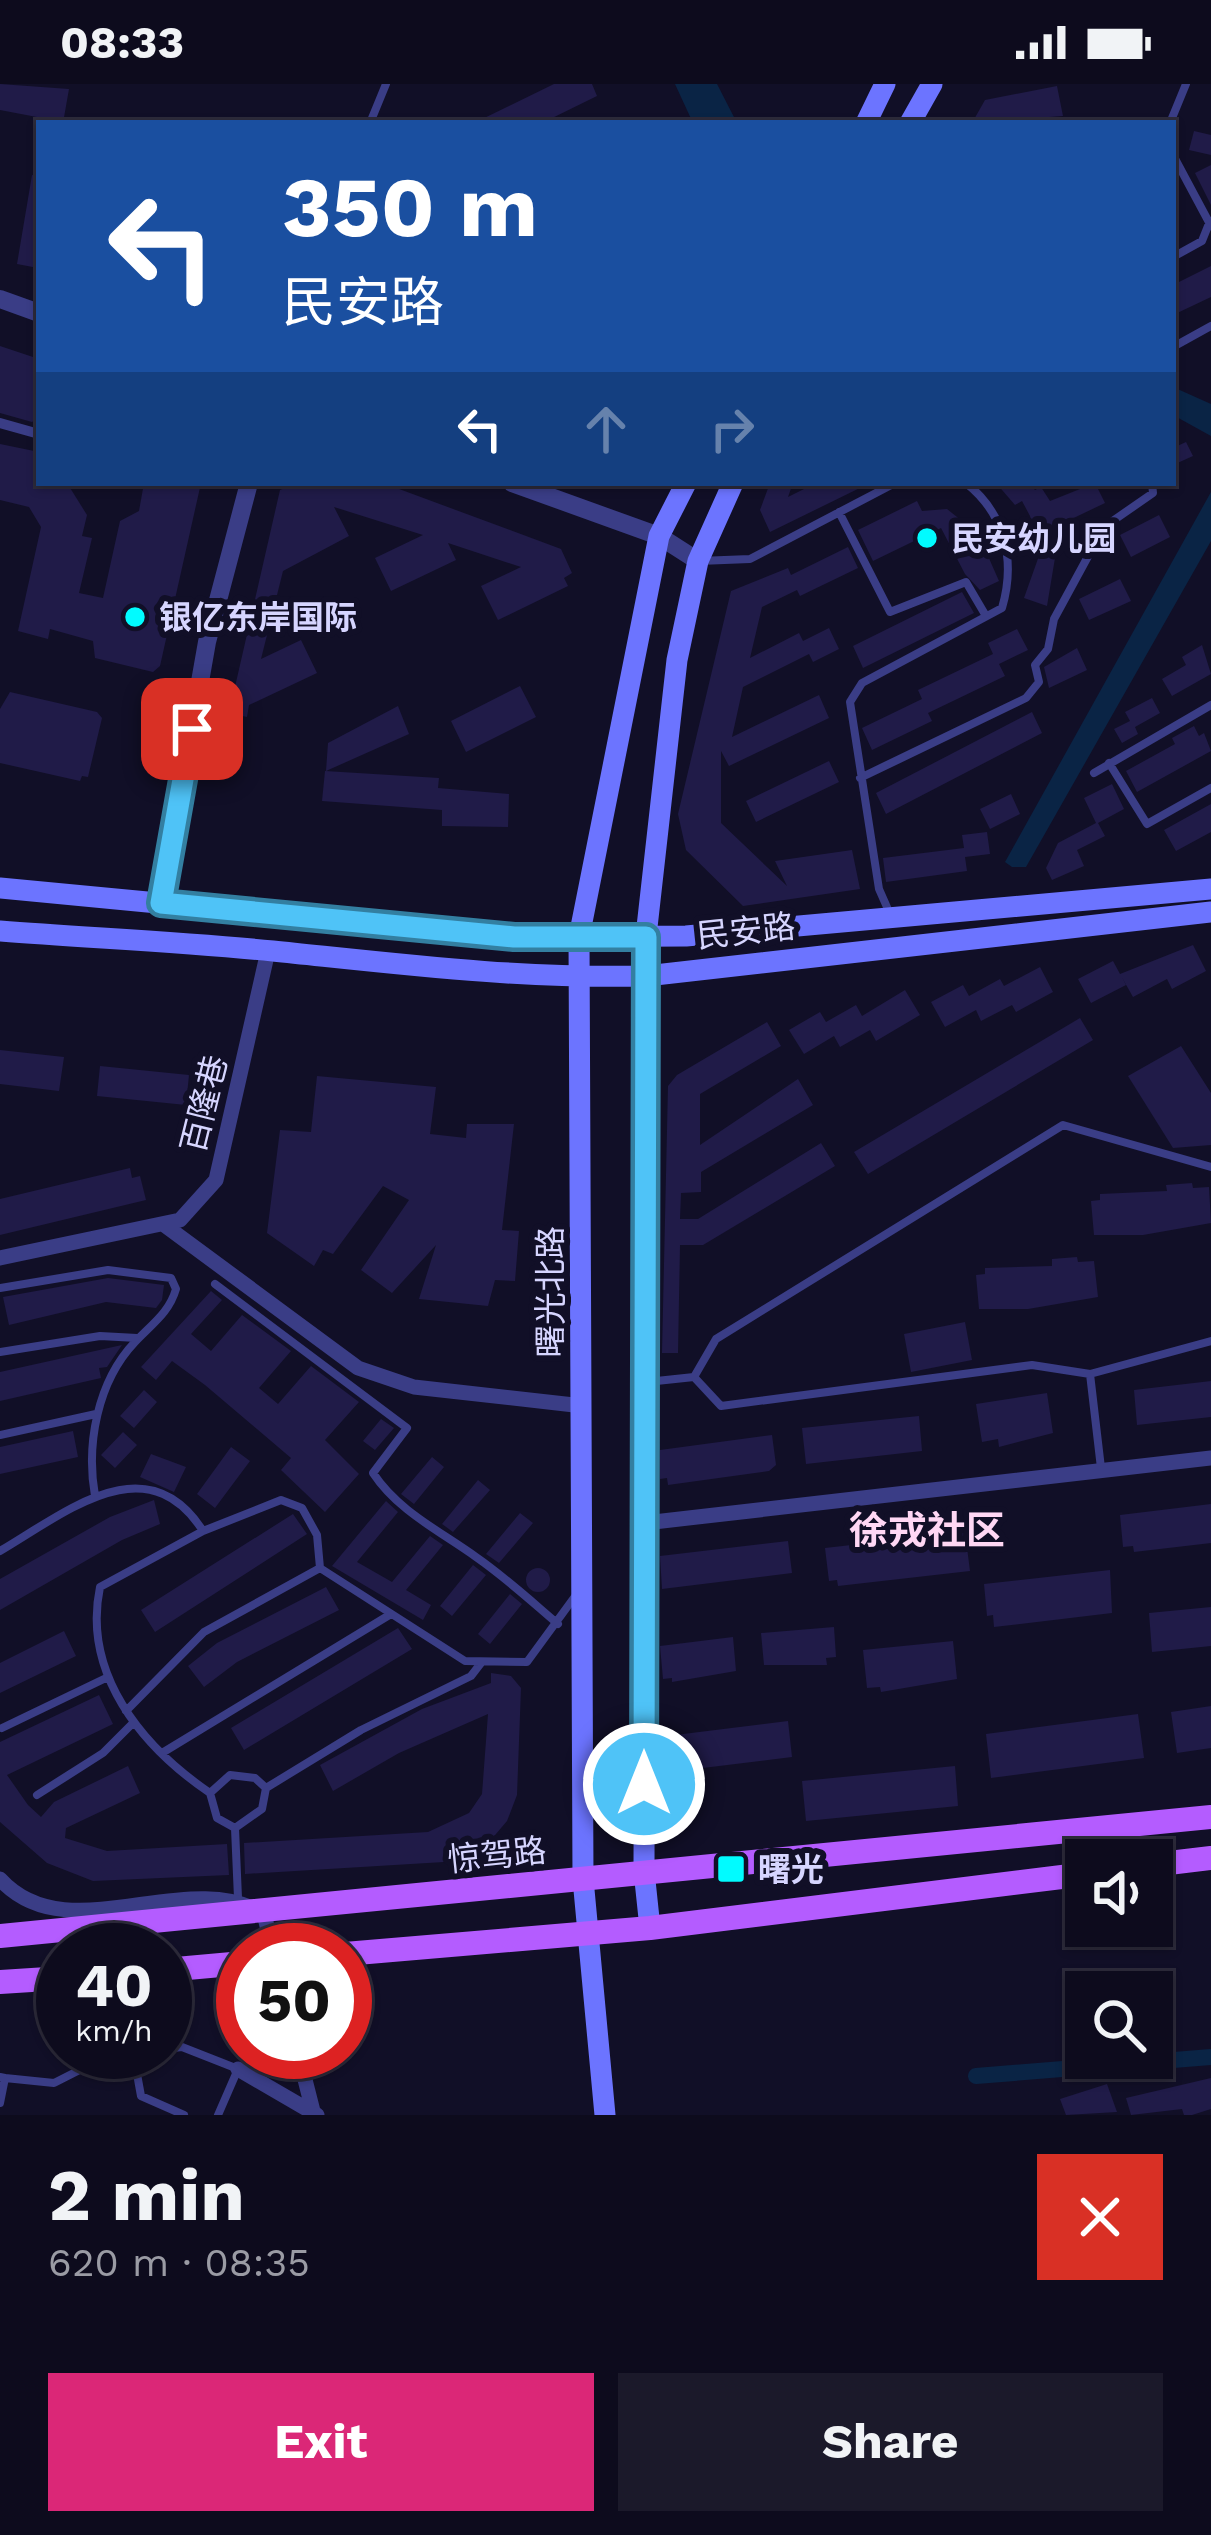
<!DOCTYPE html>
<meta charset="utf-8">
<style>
:root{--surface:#0d0b1d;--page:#1b192a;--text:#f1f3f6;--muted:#9a9ba4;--line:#2d2b3b;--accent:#db2777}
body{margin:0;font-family:"Work Sans","Noto Sans SC",sans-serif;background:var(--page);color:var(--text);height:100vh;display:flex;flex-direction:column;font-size:45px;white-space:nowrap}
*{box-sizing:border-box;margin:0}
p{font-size:39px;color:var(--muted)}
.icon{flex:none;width:66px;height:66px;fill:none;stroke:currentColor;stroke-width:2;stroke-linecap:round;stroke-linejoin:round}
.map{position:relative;height:2031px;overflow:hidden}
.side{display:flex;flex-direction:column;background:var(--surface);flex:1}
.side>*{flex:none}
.top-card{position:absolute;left:36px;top:36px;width:1140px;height:366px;border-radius:0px;box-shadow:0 3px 9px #0004,0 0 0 3px var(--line);background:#1a4fa0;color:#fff;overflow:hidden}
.controls{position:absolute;left:1065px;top:1755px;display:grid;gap:24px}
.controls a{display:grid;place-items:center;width:108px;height:108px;border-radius:0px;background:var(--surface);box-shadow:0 3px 9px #0004,0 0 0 3px var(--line);font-size:60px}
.speed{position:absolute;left:36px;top:1839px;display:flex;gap:24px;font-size:60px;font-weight:700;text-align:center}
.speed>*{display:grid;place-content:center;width:156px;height:156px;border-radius:50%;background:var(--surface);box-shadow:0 3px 9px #0004,0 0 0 3px var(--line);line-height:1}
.speed small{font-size:30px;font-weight:400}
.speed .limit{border:18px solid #d22;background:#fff;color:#111}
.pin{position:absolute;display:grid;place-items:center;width:102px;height:102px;color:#fff;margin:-51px;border-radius:24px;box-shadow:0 6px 18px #0006}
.me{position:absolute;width:132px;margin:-66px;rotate:0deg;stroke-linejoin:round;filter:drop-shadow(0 0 9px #0008)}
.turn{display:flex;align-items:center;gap:42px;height:252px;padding:0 48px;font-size:54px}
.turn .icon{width:156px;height:156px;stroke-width:2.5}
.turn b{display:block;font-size:84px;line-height:102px}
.lanes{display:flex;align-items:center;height:114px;padding:0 48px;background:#0003;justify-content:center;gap:60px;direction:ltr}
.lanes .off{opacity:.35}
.round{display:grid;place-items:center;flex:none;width:126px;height:126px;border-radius:0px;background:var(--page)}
.overview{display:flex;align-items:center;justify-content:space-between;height:204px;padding:0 48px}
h1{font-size:72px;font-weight:700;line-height:90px}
.button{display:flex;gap:24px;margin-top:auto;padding:24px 48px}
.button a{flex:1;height:138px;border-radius:0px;background:var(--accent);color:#fff;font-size:48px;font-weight:700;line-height:138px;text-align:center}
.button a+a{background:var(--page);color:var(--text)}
.status{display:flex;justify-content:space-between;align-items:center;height:84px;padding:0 60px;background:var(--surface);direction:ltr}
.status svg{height:33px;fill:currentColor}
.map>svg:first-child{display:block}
.water{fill:#0a2445}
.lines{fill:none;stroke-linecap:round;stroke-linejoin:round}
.canal{stroke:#0a2445;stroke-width:16}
.building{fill:#201b48}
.service{stroke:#3a3d86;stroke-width:8}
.pedestrian{stroke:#3a3d86;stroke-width:10}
.minor{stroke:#3a3d86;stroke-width:15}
.tertiary{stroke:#3a3d86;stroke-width:18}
.secondary{stroke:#6c74ff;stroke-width:21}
.primary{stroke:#b45cff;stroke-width:24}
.route-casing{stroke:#337fa1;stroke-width:30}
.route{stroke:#4fc3f7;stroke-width:21}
.poi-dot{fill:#01fbff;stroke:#110f27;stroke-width:4.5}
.labels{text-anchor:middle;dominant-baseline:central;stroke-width:12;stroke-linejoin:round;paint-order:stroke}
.poi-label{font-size:33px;font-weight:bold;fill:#d6d5ff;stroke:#110f27;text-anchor:start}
.street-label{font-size:33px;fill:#d6d5ff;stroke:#110f27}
.quarter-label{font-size:39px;font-weight:bold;fill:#ffd7f4;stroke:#110f27}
</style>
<div class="status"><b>08:33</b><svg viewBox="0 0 49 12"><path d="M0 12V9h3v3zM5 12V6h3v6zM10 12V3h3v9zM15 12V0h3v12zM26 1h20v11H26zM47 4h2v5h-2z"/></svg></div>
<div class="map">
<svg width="1211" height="2031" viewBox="0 0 1211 2031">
<rect width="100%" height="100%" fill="#110f27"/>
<path class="water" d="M675,0H717L737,39H693Z
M1173,303L1211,320V352L1173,331Z
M1211,408V457L1026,783H1012L1005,778Z"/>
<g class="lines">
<path class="canal" d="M976,1992L1211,1973"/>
</g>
<path class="building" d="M0,0L69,5L63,39H41L42,34L0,26Z
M554,0H592L597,12L542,39H474Z
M1057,2L1063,32L972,39L985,16Z
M1194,47L1211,51V71L1189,66Z
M1211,81V121L1195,89Z
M32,91L39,92L38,184L17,180Z
M1211,182V213L1173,231V201Z
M0,262L39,275V333L32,338L0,329Z
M1186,358L1193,372L1173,381V364Z
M0,360L39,368V399H67L87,431L82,452L92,454L79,509L103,514L120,437L139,427L144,399H201L160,582L153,588L95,574L93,557L50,545L48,555L18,547L41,443L29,423L0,416Z
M296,399H383L561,465L572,489L564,494L568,502L498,536L481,502L521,483L448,459L456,476L391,507L375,474L423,451L334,423L349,452L283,487L261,575L301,556L317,589L249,621L247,633L229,629L280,406Z
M770,399H793L788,413L816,399H870L770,448L760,426Z
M996,399H1029L1035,406L1041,403L1050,417L1095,399L1105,419L1059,441L1063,462L1056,468L1047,522L1024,514L1040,469L1030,432L1022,417L1015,421Z
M917,417L922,427L947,425L967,441L973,438L999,497L980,506L965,490L941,444L873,477L858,446Z
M1159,431L1170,453L1131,473L1120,451Z
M848,463L858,484L800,512L797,506L762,523L750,574L799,549L803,557L829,544L839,565L813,578L809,570L743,603L732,653L819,611L829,634L729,682L721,667V739L787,802L775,777L852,766L860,805L743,822L686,766L678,730L731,507L788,484L791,491Z
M1120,495L1131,517L1089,536L1079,515Z
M962,508L974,529L863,584L853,562Z
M1017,545L1028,566L999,580L1005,592L928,629L932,637L872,666L862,644L922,615L918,606L993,570L988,559Z
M1202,561L1211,590L1172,612L1162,595L1186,581L1182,573Z
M1077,564L1087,586L1049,604L1044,583Z
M520,602L536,633L466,668L451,637Z
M10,608L97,628L102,634L88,693L82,692L80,697L0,679V625Z
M1152,614L1160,629L1135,643L1138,650L1122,659L1114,645L1130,637L1125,628Z
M398,622L409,650L326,687L328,659Z
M1032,628L1042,649L886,730L876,709Z
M1194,642L1199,652L1204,649L1211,667L1137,708L1126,687L1175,660L1172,654Z
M829,677L839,698L756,738L746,717Z
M325,687L439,694L438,704L509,710L508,743L442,742V726L322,717Z
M1112,700L1124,725L1098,739L1105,752L1077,766L1084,782L1052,796L1046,784L1058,759L1096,739L1084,714Z
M1011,710L1020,730L990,745L980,725Z
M1211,720V748L1176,767L1164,746Z
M987,748L990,770L965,773L967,787L886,798L883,774L964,764L962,751Z
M1193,861L1206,887L1172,905L1167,895L1133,913L1120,890Z
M1113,877L1126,901L1091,919L1078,895Z
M1040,883L1053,908L1016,928L1012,921L981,937L976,926L945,943L931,918L963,901L969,912L1000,895L1004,902Z
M905,906L920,931L876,957L870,946L840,963L834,952L804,970L789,946L820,928L826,938L856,921L862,932Z
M1080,934L1093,956L868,1090L854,1068Z
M767,938L781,962L700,1010V1061L798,995L813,1021L701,1088V1108L681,1109L680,1135H698L821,1059L835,1082L703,1161H680L678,1269H662L668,1002L677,991Z
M1181,962L1211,1009V1061L1173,1064L1128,992Z
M0,966L64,973L59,1007L0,1000Z
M100,982L189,991L186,1021L97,1012Z
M317,992L436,1003L430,1050L466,1054L467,1040H514L502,1146L519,1147L515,1197L495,1196L488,1222L419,1215L436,1161L392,1209L361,1186L409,1116L383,1102L333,1170L323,1166L314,1182L267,1149L280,1046L311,1048Z
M130,1084L132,1094L140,1092L146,1116L0,1151V1115Z
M1192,1099L1193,1104L1209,1103L1211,1139L1143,1151H1094L1091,1117L1100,1116V1110L1167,1107L1166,1101Z
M1077,1173L1078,1178L1094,1177L1098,1213L1028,1225H979L976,1191L985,1190V1184L1052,1182V1175Z
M108,1194L164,1201L162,1216L156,1224L106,1218L9,1241L3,1213Z
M211,1207L222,1216L191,1250L211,1267L242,1231L291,1267L259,1304L278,1320L311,1282L359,1318L325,1356L359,1390L325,1428L281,1386L291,1374L205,1301L172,1277L156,1296L141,1283Z
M965,1238L972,1276L911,1288L904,1250Z
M122,1261L107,1283L99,1284L101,1294L0,1317V1288Z
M1211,1297V1333L1137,1341L1134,1306Z
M144,1306L157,1318L134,1344L120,1332Z
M1047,1309L1053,1349L999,1363L998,1355L982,1358L976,1320Z
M919,1332L922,1367L806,1380L802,1344Z
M381,1335L394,1344L375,1366L363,1357Z
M73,1347L78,1373L0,1390V1363Z
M123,1348L137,1361L115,1384L101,1371Z
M772,1351L776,1381L769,1387L668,1401L667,1394L660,1395V1366Z
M231,1363L250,1377L215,1424L197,1410Z
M151,1370L186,1383L174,1408L140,1393Z
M432,1373L444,1383L414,1420L401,1410Z
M478,1396L490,1406L453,1448L442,1440Z
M154,1416L160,1440L122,1456L0,1526V1495L110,1433Z
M386,1417L398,1428L357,1478L392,1498L430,1452L443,1461L406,1506L431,1521L423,1536L332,1482Z
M1211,1420V1459L1134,1468L1133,1462L1123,1463L1120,1431Z
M520,1429L533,1439L499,1479L486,1470Z
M293,1430L307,1450L155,1548L141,1526Z
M965,1448L970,1487L838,1502L837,1496L829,1497L825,1464Z
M788,1457L792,1489L662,1505L660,1472Z
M473,1481L486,1491L452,1532L440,1522Z
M526 1496a12 12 0 1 1 24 0a12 12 0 1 1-24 0Z
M1110,1486L1112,1529L994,1543L993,1531L987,1532L984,1500Z
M326,1503L339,1526L237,1578L204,1603L188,1582L217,1559Z
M510,1510L522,1520L490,1560L478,1550Z
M1211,1523V1562L1152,1568L1149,1529Z
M834,1543L836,1573L826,1574L827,1581H764L761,1549Z
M398,1544L412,1565L244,1666L231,1644Z
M64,1547L76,1572L0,1609V1579Z
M733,1553L736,1587L672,1598V1594L663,1595L660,1562Z
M953,1557L957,1595L881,1608L880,1603L867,1604L863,1566Z
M491,1589L511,1592L521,1604L517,1711L507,1737L490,1757L444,1778L245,1790L244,1759L428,1748L469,1729L482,1710L488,1630L399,1669L333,1707L320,1681L422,1625L491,1599Z
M99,1611L113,1640L7,1691L28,1721L41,1733L54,1718L128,1682L140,1709L66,1744L65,1754L107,1767L227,1760L229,1791L93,1797L47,1779L0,1738V1658Z
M1211,1622V1664L1177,1669L1171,1628Z
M1138,1630L1144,1674L991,1694L986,1650Z
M788,1637L792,1673L662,1689L659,1653Z
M955,1682L958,1722L806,1737L802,1697Z
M1211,1994V2025L1192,2031H1184L1182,2025L1131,2031L1126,2014Z
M1107,2000L1117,2028L1066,2031L1060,2015Z"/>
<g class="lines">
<path class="service" d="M370,39L386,0
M1170,39L1186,0
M1173,71L1211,142
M1173,173L1202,157L1210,137
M1173,263L1211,242
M839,428L890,528L966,498L986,532
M699,477L750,475L895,399
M1109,679L1147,740L1211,704
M1094,689L1211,621
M860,694L1026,614L1039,598L1035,581L1048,565L1054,535L1104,443L1153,409L1152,399
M890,830L879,805L850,618L862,599L1002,524C1016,476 1005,430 966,399
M215,1200L407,1344L373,1389C398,1427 440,1447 476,1473C505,1493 531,1517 558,1540
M0,1204L108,1186L171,1194L176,1205C169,1229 152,1240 135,1258C97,1298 86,1361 95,1412
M0,1268L100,1252L137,1254
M1090,1290L1101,1384
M694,1293L716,1255L1063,1041L1211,1083
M694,1293L721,1322L1032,1281L1090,1290L1211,1257
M647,1298L694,1293
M0,1351L96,1330
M203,1447L281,1416L302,1424L317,1451L320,1484L465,1577L527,1578L576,1511
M0,1467C65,1429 147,1359 203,1447L100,1503C82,1589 141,1662 210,1709
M126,1627L204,1548L320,1484
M2,1644L106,1594
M162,1669L391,1530
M37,1711L103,1669L133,1639
M235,1744L262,1725L266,1704L361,1646L471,1592L481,1579
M235,1744L217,1734L210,1709L230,1691L255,1694L266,1704
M235,1744L238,1814
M165,1965L182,1963L238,1985L218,2031
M133,1968L141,2012L184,2031
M0,1993L5,1994L0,2019
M5,1994L54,1999L115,1968"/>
<path class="pedestrian" d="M0,339L39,350"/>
<path class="minor" d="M163,1140L358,1284L414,1303L583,1322
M0,1174L180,1136L216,1096L268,867
M645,1439L1211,1374
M0,1795C67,1869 186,1782 264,1830L273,1866
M298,1968L314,2031
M238,1985L317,2031"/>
<path class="tertiary" d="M0,215L39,229
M512,399L659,452L698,477
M161,819L207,558L249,399"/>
<path class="secondary" d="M866,39L885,0
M910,39L932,0
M0,804L515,853L686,852L1211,805
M0,847C91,854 182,858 273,867C400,880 518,895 646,892L1211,828
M650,1844L644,1787L646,852L677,576L698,477L733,399
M605,2031L583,1795L579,853L659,452L686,399"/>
<path class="primary" d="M1152,1781L1211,1774
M0,1852L1211,1733
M345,1870L650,1844L1086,1790
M165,1886L243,1879
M0,1898L63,1894"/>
</g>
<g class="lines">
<defs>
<path id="route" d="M192,645L161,819L514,853H646L644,1700"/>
</defs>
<use href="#route" class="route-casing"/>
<use href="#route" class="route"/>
</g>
<g class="poi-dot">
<circle cx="927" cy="454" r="12"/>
<circle cx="135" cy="533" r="12"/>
<rect x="716" y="1770" width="30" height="30" rx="6"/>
</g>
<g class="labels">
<g class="poi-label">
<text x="951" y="454">民安幼儿园</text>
<text x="159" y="533">银亿东岸国际</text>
<text x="758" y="1785">曙光</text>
</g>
<g class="street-label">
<text transform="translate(746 847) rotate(-6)">民安路</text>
<text transform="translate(204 1020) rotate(-76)">百隆巷</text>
<text transform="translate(550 1208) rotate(-90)">曙光北路</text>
<text transform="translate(497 1771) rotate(-6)">惊驾路</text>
</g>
<g class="quarter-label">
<text x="927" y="1446">徐戎社区</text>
</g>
</g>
</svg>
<div class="controls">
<a><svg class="icon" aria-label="sound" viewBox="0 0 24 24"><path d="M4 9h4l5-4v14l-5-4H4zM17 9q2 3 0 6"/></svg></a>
<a><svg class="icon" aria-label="search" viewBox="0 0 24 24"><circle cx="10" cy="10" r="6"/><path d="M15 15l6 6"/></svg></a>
</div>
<div class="speed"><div>40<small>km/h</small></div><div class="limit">50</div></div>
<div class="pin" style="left:192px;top:645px;background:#d93025"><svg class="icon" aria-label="arrive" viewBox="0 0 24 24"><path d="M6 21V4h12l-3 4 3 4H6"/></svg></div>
<svg class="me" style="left:644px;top:1700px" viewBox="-20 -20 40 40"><circle r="17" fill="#4fc3f7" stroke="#fff" stroke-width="3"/><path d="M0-11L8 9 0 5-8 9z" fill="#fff"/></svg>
<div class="top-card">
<div class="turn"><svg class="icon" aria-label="left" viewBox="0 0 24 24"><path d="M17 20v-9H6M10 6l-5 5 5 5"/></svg><div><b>350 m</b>民安路</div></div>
<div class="lanes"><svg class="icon" aria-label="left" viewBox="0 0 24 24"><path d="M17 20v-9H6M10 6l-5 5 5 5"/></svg><svg class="icon off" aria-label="ahead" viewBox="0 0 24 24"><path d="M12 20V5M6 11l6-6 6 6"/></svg><svg class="icon off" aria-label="right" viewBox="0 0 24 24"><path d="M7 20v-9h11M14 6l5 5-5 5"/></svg></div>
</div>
</div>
<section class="side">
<div class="overview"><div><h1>2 min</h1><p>620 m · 08:35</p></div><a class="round" style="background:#d93025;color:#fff"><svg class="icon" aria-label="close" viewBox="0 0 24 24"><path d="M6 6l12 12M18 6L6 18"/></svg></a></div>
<div class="button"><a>Exit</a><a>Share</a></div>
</section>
